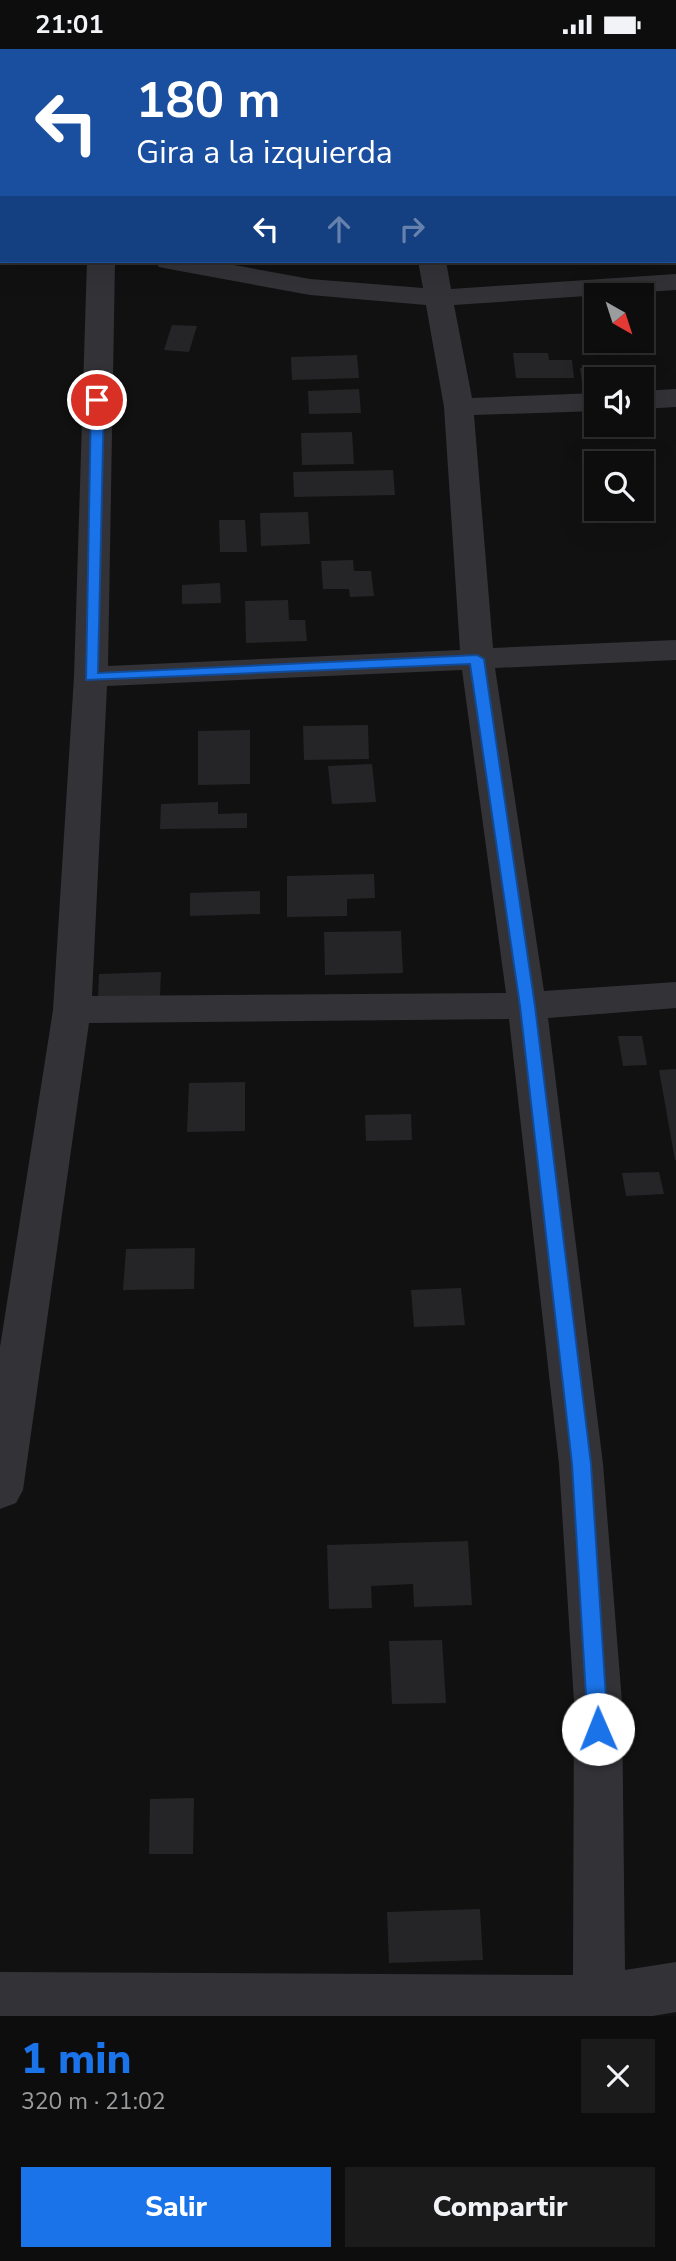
<!DOCTYPE html>
<html lang="es">
<meta charset="utf-8">
<style>
:root{--surface:#0d0d0e;--page:#1b1b1c;--text:#f1f3f6;--muted:#9a9c9e;--line:#2d2d2e;--accent:#1a73e8}
body{margin:0;font-family:"Nunito Sans",sans-serif;background:var(--page);color:var(--text);height:100vh;display:flex;flex-direction:column;font-size:26px;white-space:nowrap}
*{box-sizing:border-box;margin:0}
p{font-size:23px;color:var(--muted)}
.icon{flex:none;width:38px;height:38px;fill:none;stroke:currentColor;stroke-width:2;stroke-linecap:round;stroke-linejoin:round}
.map{position:relative;height:1967px;overflow:hidden}
.details{display:flex;flex-direction:column;background:var(--surface);flex:1}
.details>*{flex:none}
.hud{position:absolute;left:0px;top:0px;width:677px;height:214px;box-shadow:0 7px 28px #0002,0 0 0 2px var(--line);background:#1a4fa0;color:#fff;overflow:hidden}
.needle{width:46px;rotate:141deg}
.buttons{position:absolute;left:584px;top:234px;display:grid;gap:14px}
.buttons a{display:grid;place-items:center;width:70px;height:70px;border-radius:0px;background:var(--surface);box-shadow:0 7px 28px #0002,0 0 0 2px var(--line);font-size:35px}
.pin{position:absolute;display:grid;place-items:center;width:60px;height:60px;color:#fff;margin:-30px;border:4px solid #fff;border-radius:50%;box-shadow:0 2px 7px #0007}
.me{position:absolute;width:77px;margin:-38px;rotate:359deg;stroke-linejoin:round;filter:drop-shadow(0 0 5px #0008)}
.turn{display:flex;align-items:center;gap:24px;height:147px;padding:0 21px;font-size:32px}
.turn .icon{width:91px;height:91px;stroke-width:2.5}
.turn b{display:block;font-size:49px;line-height:60px}
.lanes{display:flex;align-items:center;height:66px;padding:0 21px;background:#0003;justify-content:center;gap:35px;direction:ltr}
.lanes .off{opacity:.35}
.round{display:grid;place-items:center;flex:none;width:74px;height:74px;border-radius:0px;background:var(--page)}
.overview{display:flex;align-items:center;justify-content:space-between;height:119px;padding:0 21px}
h1{font-size:42px;font-weight:800;line-height:52px;color:var(--accent)}
.primary-button{display:flex;gap:14px;margin-top:auto;padding:14px 21px}
.primary-button a{flex:1;height:80px;border-radius:0px;background:var(--accent);color:#fff;font-size:28px;font-weight:800;line-height:80px;text-align:center}
.primary-button a+a{background:var(--page);color:var(--text)}
.status{display:flex;justify-content:space-between;align-items:center;height:49px;padding:0 35px;background:var(--surface);direction:ltr}
.status svg{height:19px;fill:currentColor}
.map>svg:first-child{display:block}
.building{fill:#252426}
.lines{fill:none;stroke-linecap:round;stroke-linejoin:round}
.minor{fill:#333237;fill-rule:evenodd}
.route{fill:#1a73e8;stroke:#114b97;stroke-width:2}
</style>
<div class="status"><b>21:01</b><svg viewBox="0 0 49 12"><path d="M0 12V9h3v3zM5 12V6h3v6zM10 12V3h3v9zM15 12V0h3v12zM26 1h20v11H26zM47 4h2v5h-2z"/></svg></div>
<div class="map">
<svg width="676" height="1967" viewBox="0 0 676 1967">
<rect width="100%" height="100%" fill="#111112"/>
<path class="building" d="M642,264H646L656,297L618,299L617,292H642Z
M172,276L197,277L189,303L164,301Z
M513,304H548L549,311H572L574,329H516Z
M357,306L359,329L292,331L291,308Z
M639,318L640,331H597V341H583L580,319Z
M359,340L361,364L309,365L308,342Z
M352,383L354,415L302,416L301,384Z
M393,421L395,446L294,448L293,423Z
M308,463L310,495L261,497L260,464Z
M219,471H245L247,503H220Z
M353,511L354,522H371L374,547L350,548L349,540H323L321,512Z
M220,534L221,554L182,555V536Z
M288,551L289,571H305L307,592L246,594L245,552Z
M368,676L369,710L304,711L303,677Z
M250,681V735L198,736V682Z
M372,715L376,753L332,755L328,717Z
M218,753V765L247,764V779L160,780L161,755Z
M374,825L375,849L347,850V867L287,868V827Z
M260,842V865L190,867V844Z
M401,882L403,924L325,926L324,883Z
M161,923L160,947L98,948L99,925Z
M618,987H642L647,1016L623,1017Z
M676,1020V1111H675L659,1021Z
M245,1033V1082L187,1083L189,1034Z
M411,1065L412,1091L366,1092L365,1066Z
M659,1123L664,1145L626,1147L622,1124Z
M195,1199L194,1240L123,1241L126,1200Z
M461,1239L465,1276L414,1278L411,1241Z
M468,1492L472,1556L414,1558L413,1535L371,1537L372,1559L329,1560L327,1496Z
M442,1591L446,1654L392,1655L389,1592Z
M194,1749L193,1805H149L150,1750Z
M480,1860L483,1911L389,1914L387,1863Z"/>
<g class="lines">
<path class="minor" d="M387,0H411V2H387Z
M436,0H527L435,2Z
M0,176H2V192H0Z
M87,212H115L108,617L460,601L444,358L426,256L310,246L169,220L159,218L155,212H212L310,230L423,239L418,212H446L451,240L676,225V241L454,256L472,349L597,344V362L474,366L493,599L676,591V611L495,619L544,942L676,933V959L548,969L603,1415L622,1653L625,1921L676,1913V1963L653,1967H0V1923L573,1926L574,1653L559,1415L509,970L89,974L23,1441L16,1454L0,1460V1298L53,961L74,628ZM462,621L506,944L92,947L107,637Z
M676,340V358L642,360V342Z"/>
</g>
<path class="route" d="M97,347L104,351L98,624L477,606L484,610L535,957L591,1415L608,1680L605,1686L598,1689L591,1686L588,1680L572,1415L520,957L470,615L86,631L91,351Z"/>
</svg>
<div class="buttons">
<a><svg class="needle" viewBox="-14 -14 28 28"><path d="M0-13l5 13h-10z" fill="#e53935"/><path d="M0 13l5-13h-10z" fill="#9a9c9e"/></svg></a>
<a><svg class="icon" aria-label="sound" viewBox="0 0 24 24"><path d="M4 9h4l5-4v14l-5-4H4zM17 9q2 3 0 6"/></svg></a>
<a><svg class="icon" aria-label="search" viewBox="0 0 24 24"><circle cx="10" cy="10" r="6"/><path d="M15 15l6 6"/></svg></a>
</div>
<div class="pin" style="left:97px;top:351px;background:#d93025"><svg class="icon" aria-label="arrive" viewBox="0 0 24 24"><path d="M6 21V4h12l-3 4 3 4H6"/></svg></div>
<svg class="me" style="left:598px;top:1680px" viewBox="-20 -20 40 40"><circle r="19" fill="#fff"/><path d="M0-13L10 11 0 6-10 11z" fill="#1a73e8"/></svg>
<div class="hud">
<div class="turn"><svg class="icon" aria-label="left" viewBox="0 0 24 24"><path d="M17 20v-9H6M10 6l-5 5 5 5"/></svg><div><b>180 m</b>Gira a la izquierda</div></div>
<div class="lanes"><svg class="icon" aria-label="left" viewBox="0 0 24 24"><path d="M17 20v-9H6M10 6l-5 5 5 5"/></svg><svg class="icon off" aria-label="ahead" viewBox="0 0 24 24"><path d="M12 20V5M6 11l6-6 6 6"/></svg><svg class="icon off" aria-label="right" viewBox="0 0 24 24"><path d="M7 20v-9h11M14 6l5 5-5 5"/></svg></div>
</div>
</div>
<section class="details">
<div class="overview"><div><h1>1 min</h1><p>320 m · 21:02</p></div><a class="round"><svg class="icon" aria-label="close" viewBox="0 0 24 24"><path d="M6 6l12 12M18 6L6 18"/></svg></a></div>
<div class="primary-button"><a>Salir</a><a>Compartir</a></div>
</section>
